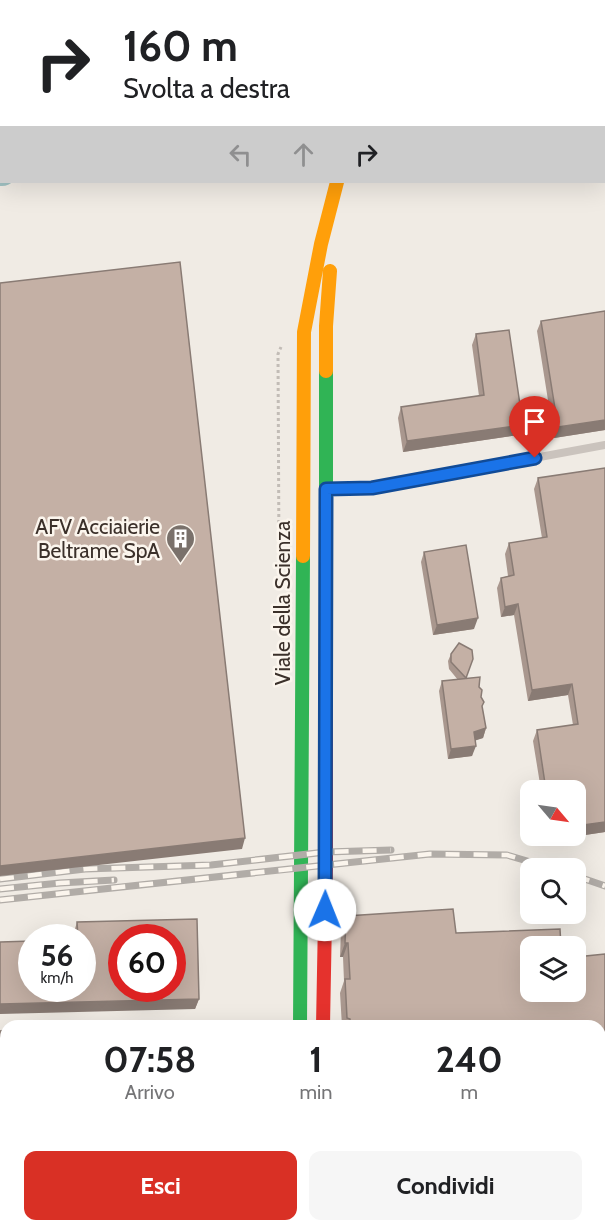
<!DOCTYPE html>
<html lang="it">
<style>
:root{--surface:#fff;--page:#f6f6f6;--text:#202124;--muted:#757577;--accent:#d93025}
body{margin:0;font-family:Cabin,sans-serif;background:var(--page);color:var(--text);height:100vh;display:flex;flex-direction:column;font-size:22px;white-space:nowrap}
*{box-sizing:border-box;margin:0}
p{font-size:20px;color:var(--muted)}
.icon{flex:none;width:33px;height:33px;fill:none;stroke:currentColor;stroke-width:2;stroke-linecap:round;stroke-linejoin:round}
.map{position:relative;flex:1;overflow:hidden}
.sheet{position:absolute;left:0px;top:1020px;width:606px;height:212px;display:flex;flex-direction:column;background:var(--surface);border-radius:18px 18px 0 0;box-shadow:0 6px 24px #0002}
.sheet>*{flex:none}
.guide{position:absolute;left:0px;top:0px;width:606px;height:183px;box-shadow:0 6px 24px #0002;background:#fff;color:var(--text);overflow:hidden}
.needle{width:39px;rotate:119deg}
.tools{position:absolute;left:520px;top:780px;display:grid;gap:12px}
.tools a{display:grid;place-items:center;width:66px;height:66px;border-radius:12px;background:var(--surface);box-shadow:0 6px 24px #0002;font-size:30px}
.speed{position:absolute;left:18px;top:924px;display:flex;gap:12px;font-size:30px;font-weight:700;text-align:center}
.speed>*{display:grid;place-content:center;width:78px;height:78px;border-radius:50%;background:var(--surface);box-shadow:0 6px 24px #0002;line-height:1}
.speed small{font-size:15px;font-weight:400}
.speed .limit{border:9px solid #d22;background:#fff;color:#111}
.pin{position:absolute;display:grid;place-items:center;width:51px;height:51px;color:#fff;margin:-62px -26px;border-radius:50% 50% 50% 0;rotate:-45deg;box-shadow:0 0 6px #0007}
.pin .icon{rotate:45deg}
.me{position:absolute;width:66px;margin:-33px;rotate:1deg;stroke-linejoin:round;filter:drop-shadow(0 0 4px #0008)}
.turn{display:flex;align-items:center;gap:21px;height:126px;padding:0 24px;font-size:27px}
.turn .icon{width:78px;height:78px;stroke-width:2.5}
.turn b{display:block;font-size:42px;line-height:51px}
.lanes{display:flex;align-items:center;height:57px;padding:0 24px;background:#0003;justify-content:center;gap:30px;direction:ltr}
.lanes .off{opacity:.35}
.eta{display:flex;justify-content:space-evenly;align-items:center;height:102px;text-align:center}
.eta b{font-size:36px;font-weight:700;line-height:42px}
.action{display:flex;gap:12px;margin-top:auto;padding:12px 24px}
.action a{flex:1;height:69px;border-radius:12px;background:var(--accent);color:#fff;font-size:24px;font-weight:700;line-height:69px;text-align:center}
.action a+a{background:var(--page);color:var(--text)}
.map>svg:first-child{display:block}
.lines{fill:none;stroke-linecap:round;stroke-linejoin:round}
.river{stroke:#a0c1c2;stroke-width:32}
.path{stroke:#c2bcb6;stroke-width:3;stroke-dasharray:3 3;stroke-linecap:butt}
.lane{stroke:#cac3bd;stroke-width:8}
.fast{stroke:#30b455;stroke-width:14}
.slow{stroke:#ff9f0a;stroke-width:14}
.jam{stroke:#e5322d;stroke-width:14}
.rail-casing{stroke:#b1aca7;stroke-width:7}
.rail{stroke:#fbf5ed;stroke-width:4.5;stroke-dasharray:14;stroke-linecap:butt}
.wall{fill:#a9978e}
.shaded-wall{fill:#897b74}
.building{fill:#c4b0a5;stroke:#897b74;stroke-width:1.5;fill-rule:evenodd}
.route-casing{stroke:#114b97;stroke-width:15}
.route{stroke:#1a73e8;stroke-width:10}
.labels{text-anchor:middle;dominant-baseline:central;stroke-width:5;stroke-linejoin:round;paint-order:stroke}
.poi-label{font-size:21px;fill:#3b302a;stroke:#fbf5ed;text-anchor:end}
.street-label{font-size:21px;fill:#3b302a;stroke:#fbf5ed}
</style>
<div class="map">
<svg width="605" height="1231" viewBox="0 0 605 1231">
<rect width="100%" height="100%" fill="#f0ebe4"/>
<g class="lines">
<path class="river" d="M604,104H605
M0,170H2"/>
<path class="path" d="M279,559L278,354L281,347"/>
<path class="lane" d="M330,489L372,488L605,445"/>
<path class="fast" d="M326,371V600
M300,1026L303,556
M298,1226V1231"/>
<path class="slow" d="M382,0V2
M326,371V326L330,271
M303,556L304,332L321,244L337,182
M320,1226V1231"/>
<path class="jam" d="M323,1026L326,864V600"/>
<defs>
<path id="rail" d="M576,876L605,886
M0,879L85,869L211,865L326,852L391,850
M0,889L60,883L114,880
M0,900L430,854L507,855L551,868"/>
</defs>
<use href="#rail" class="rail-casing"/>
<use href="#rail" class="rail"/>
</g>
<path class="wall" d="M605,311V430L554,438L537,331L541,321Z
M476,334L523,425L519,435L403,452L398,418L401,407L479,396L472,345Z
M538,478L605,832L565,838V836H576V790H541L533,741L537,730L573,725L568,695L528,701L514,615L501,617L497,588L501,578L508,576L505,554L509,543L542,538L534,489Z
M424,552L474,629L433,635L421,562Z
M451,654L466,678L479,687L486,728L483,738L475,740L472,756L448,759L439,691L442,681L458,680L449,669L448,661Z
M346,916L456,933L531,992L605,954V1104H600V1026H342L340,993L344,981L343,957H340L341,930Z
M77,922L199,999L195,1009L32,988L82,938H74V932Z
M365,1226H600L605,1231H365Z"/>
<path class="shaded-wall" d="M605,420V430L554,438L558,427Z
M523,425L519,435L403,452L407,441Z
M518,604L514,615L501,617L505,607Z
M478,618L474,629L433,635L437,625Z
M572,684L568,695L528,701L532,690Z
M486,728L483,738L471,742L474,732Z
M476,746L472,756L448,759L451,749Z
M605,822V832L565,838L566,836H576V826Z
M245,838L242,849L0,876V866Z
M345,943H348L343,957H340Z
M199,999L195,1009L0,1014V1004Z
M600,1090H605V1104H600Z"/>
<path class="building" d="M180,262L245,838L0,866V283Z
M605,311V420L558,427L541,321Z
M509,330L523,425L407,441L401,407L484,395L476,334Z
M605,468V822L576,826V790H546L537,730L578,724L572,684L532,690L518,604L505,607L501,578L514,575L509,543L547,537L538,478Z
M466,545L478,618L437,625L424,552Z
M459,643L472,650L473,659L466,678L451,662V654Z
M480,677L479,687L482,690L481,697L484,702L482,706L486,728L474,732L476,746L451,749L442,681Z
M453,909L456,933L560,929L561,946H531V992H576V957L605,954V1090H600V1026H350V1019L347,1018L345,979H350L348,943H345L346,916Z
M197,919L199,999L0,1004V942L32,941V988H82V938H78L77,922ZM122,938H172V988H122Z
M6,1030V1226H206V1231H0V1031Z
M605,1205V1231H369V1226H600V1206Z"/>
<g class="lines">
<defs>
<path id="route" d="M325,910L326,489L372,488L535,458"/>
</defs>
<use href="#route" class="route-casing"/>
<use href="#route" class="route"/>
</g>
<defs>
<symbol id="building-pin" viewBox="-11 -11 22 30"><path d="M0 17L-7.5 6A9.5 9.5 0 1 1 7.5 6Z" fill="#7a716b" stroke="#fbf5ed"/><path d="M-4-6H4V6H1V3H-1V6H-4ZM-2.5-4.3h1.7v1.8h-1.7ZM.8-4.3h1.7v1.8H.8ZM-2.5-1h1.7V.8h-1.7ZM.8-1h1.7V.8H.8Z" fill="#fff"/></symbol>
</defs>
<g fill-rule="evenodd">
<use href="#building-pin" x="164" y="522" width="33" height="45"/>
</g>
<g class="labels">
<g class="poi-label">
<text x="160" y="526">AFV Acciaierie<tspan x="160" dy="24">Beltrame SpA</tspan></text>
</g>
<g class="street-label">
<text transform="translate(282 603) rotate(-90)">Viale della Scienza</text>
</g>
</g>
</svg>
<div class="tools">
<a><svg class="needle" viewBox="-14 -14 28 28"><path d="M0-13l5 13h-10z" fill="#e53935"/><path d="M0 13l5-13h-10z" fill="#757577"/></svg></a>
<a><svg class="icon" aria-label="search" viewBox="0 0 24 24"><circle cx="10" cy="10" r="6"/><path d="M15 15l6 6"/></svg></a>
<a><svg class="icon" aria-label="layers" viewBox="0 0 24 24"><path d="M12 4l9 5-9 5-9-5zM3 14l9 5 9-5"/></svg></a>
</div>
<div class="speed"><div>56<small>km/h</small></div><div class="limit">60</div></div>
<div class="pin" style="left:535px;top:458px;background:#d93025"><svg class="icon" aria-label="arrive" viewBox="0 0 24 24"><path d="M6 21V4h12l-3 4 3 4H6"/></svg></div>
<svg class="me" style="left:325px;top:910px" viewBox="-20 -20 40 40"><circle r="19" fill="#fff"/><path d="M0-13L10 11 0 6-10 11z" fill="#1a73e8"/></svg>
<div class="guide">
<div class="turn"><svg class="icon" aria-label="right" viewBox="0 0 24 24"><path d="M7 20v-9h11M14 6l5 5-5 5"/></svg><div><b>160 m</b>Svolta a destra</div></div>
<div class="lanes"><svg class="icon off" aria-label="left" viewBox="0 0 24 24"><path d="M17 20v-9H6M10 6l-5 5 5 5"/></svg><svg class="icon off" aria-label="ahead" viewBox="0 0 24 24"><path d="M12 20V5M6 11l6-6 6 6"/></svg><svg class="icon" aria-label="right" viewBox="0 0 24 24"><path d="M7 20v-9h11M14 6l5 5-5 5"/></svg></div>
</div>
<section class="sheet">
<div class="eta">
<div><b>07:58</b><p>Arrivo</p></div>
<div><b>1</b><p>min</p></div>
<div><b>240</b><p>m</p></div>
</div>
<div class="action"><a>Esci</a><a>Condividi</a></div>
</section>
</div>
